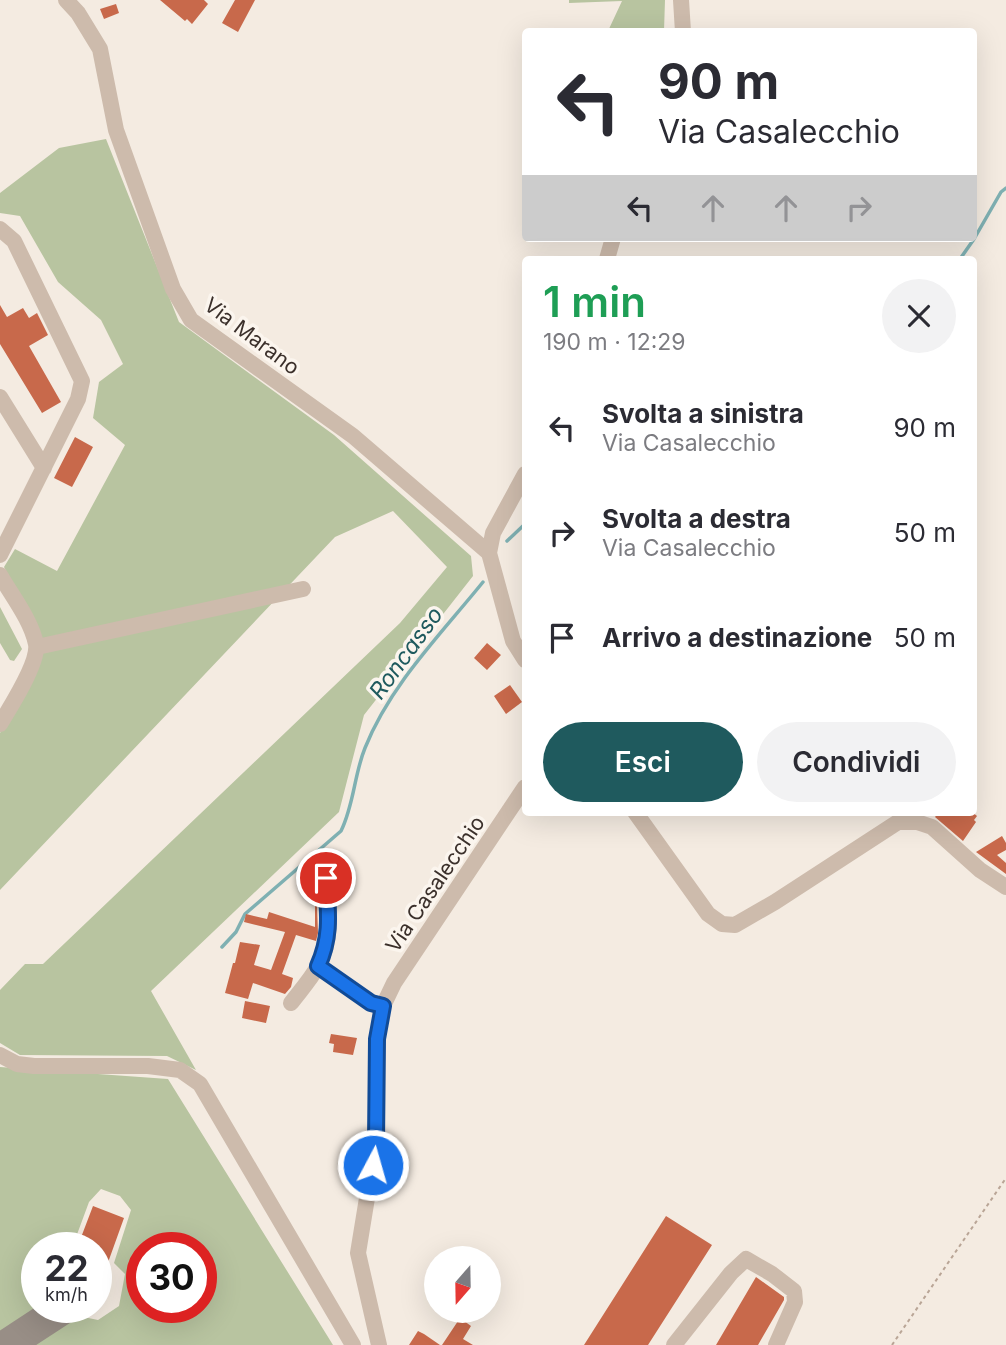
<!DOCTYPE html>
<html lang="it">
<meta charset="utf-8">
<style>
:root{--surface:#fff;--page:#f2f2f3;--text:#2b2b33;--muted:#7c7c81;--accent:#1f5a5e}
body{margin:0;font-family:Inter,sans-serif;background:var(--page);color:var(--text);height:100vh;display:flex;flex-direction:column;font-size:26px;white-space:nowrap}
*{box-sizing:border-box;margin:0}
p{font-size:23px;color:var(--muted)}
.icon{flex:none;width:38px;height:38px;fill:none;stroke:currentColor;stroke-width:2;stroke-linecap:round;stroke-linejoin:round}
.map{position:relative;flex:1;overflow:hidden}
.drawer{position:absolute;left:522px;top:256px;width:455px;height:560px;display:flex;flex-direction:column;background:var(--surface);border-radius:7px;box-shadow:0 7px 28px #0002}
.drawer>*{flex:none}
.top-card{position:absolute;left:522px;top:28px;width:455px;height:214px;border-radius:7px;box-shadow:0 7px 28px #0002;background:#fff;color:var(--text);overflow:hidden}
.needle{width:46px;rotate:200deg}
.controls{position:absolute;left:424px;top:1246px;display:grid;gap:14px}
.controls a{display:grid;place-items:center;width:77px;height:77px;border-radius:50%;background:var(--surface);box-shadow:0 7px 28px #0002;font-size:35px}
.speed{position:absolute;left:21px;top:1232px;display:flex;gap:14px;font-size:35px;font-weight:700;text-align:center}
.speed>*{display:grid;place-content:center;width:91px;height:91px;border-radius:50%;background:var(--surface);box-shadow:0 7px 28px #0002;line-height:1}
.speed small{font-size:18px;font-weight:400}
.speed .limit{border:10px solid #d22;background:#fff;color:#111}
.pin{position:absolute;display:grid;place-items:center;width:60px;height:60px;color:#fff;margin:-30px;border:4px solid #fff;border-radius:50%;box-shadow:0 2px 7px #0007}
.me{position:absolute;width:77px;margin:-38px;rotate:6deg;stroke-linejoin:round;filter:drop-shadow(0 0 5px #0008)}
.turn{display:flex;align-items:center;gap:24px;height:147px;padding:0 21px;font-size:32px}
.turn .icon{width:91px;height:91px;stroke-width:2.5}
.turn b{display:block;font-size:49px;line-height:60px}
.lanes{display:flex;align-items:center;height:66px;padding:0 21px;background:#0003;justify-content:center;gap:35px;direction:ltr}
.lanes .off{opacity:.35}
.round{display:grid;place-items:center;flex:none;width:74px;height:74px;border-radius:37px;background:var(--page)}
.head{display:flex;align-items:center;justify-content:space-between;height:119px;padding:0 21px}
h1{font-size:42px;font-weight:600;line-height:52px;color:#1e9e55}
.primary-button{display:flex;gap:14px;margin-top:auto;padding:14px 21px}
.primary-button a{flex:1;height:80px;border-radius:42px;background:var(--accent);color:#fff;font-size:28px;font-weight:600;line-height:80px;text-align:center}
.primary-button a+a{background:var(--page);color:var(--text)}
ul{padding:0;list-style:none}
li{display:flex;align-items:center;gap:21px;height:105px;padding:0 21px}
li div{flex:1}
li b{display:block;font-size:26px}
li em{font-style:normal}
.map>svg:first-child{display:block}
.green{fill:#b8c4a0;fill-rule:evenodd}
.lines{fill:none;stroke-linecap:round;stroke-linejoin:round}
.stream{stroke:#7fb0b2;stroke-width:3.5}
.taxiway{stroke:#988e86;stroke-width:32}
.building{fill:#c8694b}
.path{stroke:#b9a596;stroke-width:2;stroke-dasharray:3.5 3.5;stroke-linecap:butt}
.minor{stroke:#cdbbac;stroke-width:16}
.route-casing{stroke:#114b97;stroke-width:18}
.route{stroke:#1a73e8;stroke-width:12}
.labels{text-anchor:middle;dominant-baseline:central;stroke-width:7;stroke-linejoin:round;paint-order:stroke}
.street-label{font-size:21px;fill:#3b302b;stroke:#fbf5ee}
.water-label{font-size:23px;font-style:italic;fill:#1f5a5e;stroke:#fbf5ee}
</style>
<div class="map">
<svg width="1006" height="1345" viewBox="0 0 1006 1345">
<rect width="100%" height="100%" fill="#f4ebe1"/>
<path class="green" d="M569,0H665L664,31H608L622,1L569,3Z
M106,139L179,322L334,435L471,556L473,576L364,715L339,812L151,991L196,1070L167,1056L20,1055L0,1043V990L25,964H43L400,623L447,567L393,511L335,537L0,890V733L40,660L38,634L4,567L15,549L57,571L125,445L93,418L99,382L123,364L101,320L58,282L20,216L0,213V193L59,148Z
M0,607L22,649L14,661L10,660L0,643Z
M0,1067L168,1079L333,1345H26L74,1315L98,1320L119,1306L125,1274L114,1263L131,1210L120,1196L101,1189L89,1202L72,1248H37V1307H43L0,1336ZM142,1248H201V1307H142Z"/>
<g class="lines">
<path class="stream" d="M674,32V31
M960,259L974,239L1001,192L1006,188
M507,541L525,524
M222,947L236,932L245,914L341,831C354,805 354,775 365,748C390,685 441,634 483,582"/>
<path class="taxiway" d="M7,1345L65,1307"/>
</g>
<path class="building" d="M160,0H204L208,4L192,24L187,19L185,21Z
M235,0H255L238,32L222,23Z
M116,4L119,13L104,19L100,9Z
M0,305L7,317L23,308L29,318L37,313L48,335L29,346L61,402L42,413L0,344Z
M75,437L93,447L72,487L54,478Z
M487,643L501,655L487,670L474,658Z
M510,685L522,702L506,714L494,696Z
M939,812H972L977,816L974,820L976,822L963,841L935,817Z
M1002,836L1006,843V850L997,855L1006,863V874L976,852Z
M308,856L317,872L316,879L318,933L316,941L296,935L282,974L293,978L291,987L285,994L253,983L248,999L225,993L233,963H235L240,942L260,945L254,965L271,970L285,932L244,922L246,914L267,919L269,912L315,927V902L308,901Z
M245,1001L270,1006L266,1023L242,1018Z
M331,1034L357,1038L353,1055L333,1052L334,1044L329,1043Z
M93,1206L124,1218L106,1268L96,1264V1248H77Z
M666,1216L712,1245L648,1345H584Z
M756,1277L784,1297V1300L758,1345H716Z
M460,1318L471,1326L463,1339L473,1345H442Z
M418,1331L424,1334L440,1345H409Z"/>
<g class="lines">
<path class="path" d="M892,1345L1006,1178"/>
<path class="minor" d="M66,0L78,13L100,49L116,130L173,289L191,320L353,436L489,553
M681,0L683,32
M0,229L14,241L82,381L78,399L0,555
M607,259L613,238
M0,397L44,468
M525,474L493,533L489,553L513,641L525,660
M0,575C12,596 31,620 36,644C39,662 10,708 0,724
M37,647L303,589
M635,812L708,914L722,924L735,925L775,902L898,822H917L932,827L980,870L1006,887
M318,966L371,1003L383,1006
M291,1003C300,991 311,979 318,966C334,939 328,908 326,878
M0,1055L17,1064L34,1066H148L180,1070L200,1084L353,1345
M379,1345L358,1253L376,1143L377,1039L383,1006L394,983L525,787
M674,1345L731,1273L746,1259L772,1274L794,1291L795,1302L776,1345"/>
</g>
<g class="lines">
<defs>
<path id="route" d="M326,878C328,911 332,935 318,966L371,1003L383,1006L377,1039L376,1143L373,1165"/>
</defs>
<use href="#route" class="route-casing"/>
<use href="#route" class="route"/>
</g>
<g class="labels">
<g class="street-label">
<text transform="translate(252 336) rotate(37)">Via Marano</text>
<text transform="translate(435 884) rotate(-56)">Via Casalecchio</text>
</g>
<g class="water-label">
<text transform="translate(406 653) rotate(-54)">Roncasso</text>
</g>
</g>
</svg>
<div class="controls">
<a><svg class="needle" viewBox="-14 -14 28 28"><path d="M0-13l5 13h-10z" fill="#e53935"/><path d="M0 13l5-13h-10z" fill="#7c7c81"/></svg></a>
</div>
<div class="speed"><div>22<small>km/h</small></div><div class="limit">30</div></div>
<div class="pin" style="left:326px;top:878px;background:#d93025"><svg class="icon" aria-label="arrive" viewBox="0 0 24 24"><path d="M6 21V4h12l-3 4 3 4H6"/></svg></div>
<svg class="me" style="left:373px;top:1165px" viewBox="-20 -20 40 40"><circle r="17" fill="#1a73e8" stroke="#fff" stroke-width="3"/><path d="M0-11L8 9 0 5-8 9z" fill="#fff"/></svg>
<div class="top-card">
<div class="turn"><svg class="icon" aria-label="left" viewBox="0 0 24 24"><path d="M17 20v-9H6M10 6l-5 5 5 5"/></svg><div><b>90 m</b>Via Casalecchio</div></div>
<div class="lanes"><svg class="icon" aria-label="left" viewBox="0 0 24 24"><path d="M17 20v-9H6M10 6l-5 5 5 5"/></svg><svg class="icon off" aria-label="ahead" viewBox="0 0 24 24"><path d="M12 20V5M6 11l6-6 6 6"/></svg><svg class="icon off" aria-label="ahead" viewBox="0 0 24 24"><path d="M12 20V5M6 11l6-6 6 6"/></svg><svg class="icon off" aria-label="right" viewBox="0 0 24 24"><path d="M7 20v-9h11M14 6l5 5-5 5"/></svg></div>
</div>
<section class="drawer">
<div class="head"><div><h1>1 min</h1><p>190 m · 12:29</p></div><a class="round"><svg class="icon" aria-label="close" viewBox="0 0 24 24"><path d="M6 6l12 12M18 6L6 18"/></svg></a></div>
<ul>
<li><svg class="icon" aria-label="left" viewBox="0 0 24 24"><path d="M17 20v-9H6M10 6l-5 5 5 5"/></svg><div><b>Svolta a sinistra</b><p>Via Casalecchio</p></div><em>90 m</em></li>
<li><svg class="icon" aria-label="right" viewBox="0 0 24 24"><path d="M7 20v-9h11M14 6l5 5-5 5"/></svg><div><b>Svolta a destra</b><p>Via Casalecchio</p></div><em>50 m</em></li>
<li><svg class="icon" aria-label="arrive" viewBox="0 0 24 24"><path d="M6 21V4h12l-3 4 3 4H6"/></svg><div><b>Arrivo a destinazione</b></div><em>50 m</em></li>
</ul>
<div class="primary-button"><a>Esci</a><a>Condividi</a></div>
</section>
</div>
